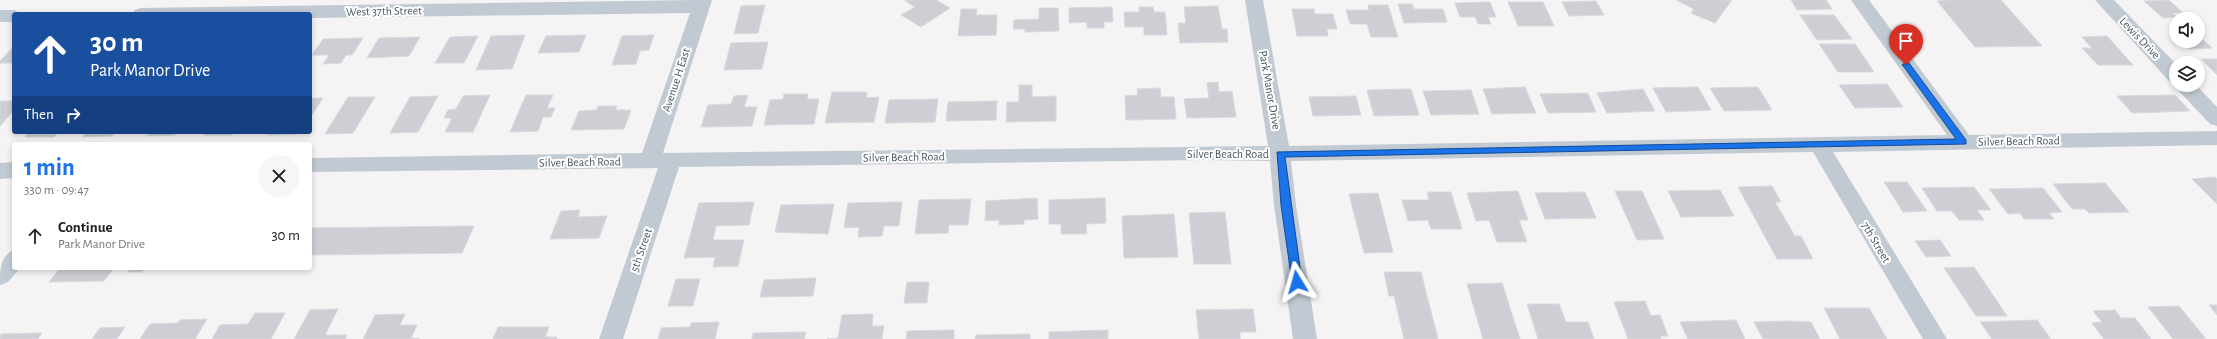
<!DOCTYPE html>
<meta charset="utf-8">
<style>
:root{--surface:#fff;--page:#f6f6f6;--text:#222;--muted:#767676;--accent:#1a73e8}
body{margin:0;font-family:"Alegreya Sans",sans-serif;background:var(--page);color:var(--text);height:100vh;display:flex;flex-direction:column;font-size:15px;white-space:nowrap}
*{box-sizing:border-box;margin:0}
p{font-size:13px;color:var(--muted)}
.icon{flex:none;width:22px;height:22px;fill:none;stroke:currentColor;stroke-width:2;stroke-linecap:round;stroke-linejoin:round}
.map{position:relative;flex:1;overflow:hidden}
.sheet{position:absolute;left:12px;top:142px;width:300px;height:128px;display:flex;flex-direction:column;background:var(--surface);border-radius:4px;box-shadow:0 2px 6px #0003}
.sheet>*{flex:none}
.guide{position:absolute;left:12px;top:12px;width:300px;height:122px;border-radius:4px;box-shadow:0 2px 6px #0003;background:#1a4fa0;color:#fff;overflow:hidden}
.buttons{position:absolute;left:2169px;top:12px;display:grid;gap:8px}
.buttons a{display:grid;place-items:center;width:36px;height:36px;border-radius:50%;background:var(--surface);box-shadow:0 2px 6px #0003;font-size:20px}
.pin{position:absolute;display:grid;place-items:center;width:34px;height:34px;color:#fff;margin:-41px -17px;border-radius:50% 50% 50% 0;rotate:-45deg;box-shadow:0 0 4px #0007}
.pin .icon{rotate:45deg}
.me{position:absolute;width:44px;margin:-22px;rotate:352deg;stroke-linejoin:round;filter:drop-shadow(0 0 3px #0008)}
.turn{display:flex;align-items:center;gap:14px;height:84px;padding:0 12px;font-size:18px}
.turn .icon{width:52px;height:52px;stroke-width:2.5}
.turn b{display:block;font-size:28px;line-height:34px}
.then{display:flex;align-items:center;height:38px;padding:0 12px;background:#0003;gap:8px;font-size:15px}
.round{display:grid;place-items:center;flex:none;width:42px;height:42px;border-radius:21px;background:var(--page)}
.head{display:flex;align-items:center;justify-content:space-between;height:68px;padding:0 12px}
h1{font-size:24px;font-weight:600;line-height:30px;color:var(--accent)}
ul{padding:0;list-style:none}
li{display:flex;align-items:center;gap:12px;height:52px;padding:0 12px}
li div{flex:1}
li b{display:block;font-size:15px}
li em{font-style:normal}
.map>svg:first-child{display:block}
.building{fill:#cdcfd5;stroke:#d7d9de}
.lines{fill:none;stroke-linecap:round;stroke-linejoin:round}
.minor{fill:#c1cad2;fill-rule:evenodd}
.route{fill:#1a73e8;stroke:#114b97}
.labels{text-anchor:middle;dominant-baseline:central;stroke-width:4;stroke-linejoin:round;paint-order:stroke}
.street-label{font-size:12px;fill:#4a5661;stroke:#fff}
</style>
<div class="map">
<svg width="2217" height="339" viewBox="0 0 2217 339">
<rect width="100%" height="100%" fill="#f5f3f3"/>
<path class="building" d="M907,0H936L950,8L921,27L901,15L915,7L905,1Z
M1676,0H1732L1715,23L1691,13L1694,9Z
M1791,0H1826L1832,9L1797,10Z
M1945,0H2001L2042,46L1975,47L1937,1Z
M2169,0L2183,13H2172L2177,17L2163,18L2144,1Z
M1596,1L1604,15L1569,16L1562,2Z
M1490,2L1496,17H1488L1491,24H1478L1475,17H1460L1455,3Z
M1508,2H1543L1554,26H1518Z
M1398,4H1412L1414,9H1443L1447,22L1404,23Z
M765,5L758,33L734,34L741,6Z
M1368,5H1388L1398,37H1371L1367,24H1350L1346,10H1369Z
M1218,6L1222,29H1227L1228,42L1180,43L1178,23H1186L1184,7Z
M1112,7L1113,22H1104V28H1087V22L1069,23V8Z
M1139,7H1153L1154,12H1165L1167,35H1144V27H1125L1124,12H1139Z
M1039,8H1058L1059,31L1025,32V29H1013L1014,20L1039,19Z
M961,9H977L976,15H997L996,35L958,36Z
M1292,9H1314L1315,14H1333L1337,29H1327L1328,36H1297Z
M1800,15H1834L1852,39L1817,40Z
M525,35L512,69L476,70L491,36Z
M586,35L579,52L538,53L546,36Z
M654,35L649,50L640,51L636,64L612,65L622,36Z
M2198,35L2212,48L2189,49L2180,41H2198Z
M478,36L464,63H435L450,37Z
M2107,36L2133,65H2098L2082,48H2092L2082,37Z
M420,37L409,56L367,58L379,38Z
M363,38L352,55H346L341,63L323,64L329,55H312L323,39Z
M768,42L762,69L724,70L731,43Z
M1819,44H1855L1874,72H1838Z
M14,46V63H0V61Z
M2201,59H2217V75Z
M1218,82L1219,92L1232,91L1236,117L1187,118L1184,99L1209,98L1207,83Z
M1887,84L1903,107L1855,108L1839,85Z
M1019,85H1032V97L1056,96V121L1006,122L1007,102H1019Z
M1525,87L1536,113L1492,114L1483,89Z
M1698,87L1711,110L1666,112L1653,88Z
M1758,87L1772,110L1724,111L1710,88Z
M1160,88L1161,97H1174L1176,119L1126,120L1125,96L1138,95L1137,89Z
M1411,89L1419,115L1374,116L1367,90Z
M1643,89L1655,111L1607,113L1597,93Z
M1471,90L1479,114L1431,115L1423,91Z
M832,92H867L866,98L879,97L874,122L825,123Z
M1588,93L1596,112L1548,113L1540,94Z
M784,94H808L807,99H819L814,124L764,125L770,100L783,99Z
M490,95L473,132H445L452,118H444L448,110L456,109L463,96Z
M526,95H553L547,108H555L551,117H543L538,131L510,132Z
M748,95L744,107H757L752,126L701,127L708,105L731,104L734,96Z
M2175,95L2190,111L2132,113L2117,96Z
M438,96L418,132L390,133L410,97Z
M1356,96L1361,115L1313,116L1309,97Z
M348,97H375L353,133L325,134Z
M310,98H323L310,118Z
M938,99L935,122L885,123L889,100Z
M0,101H14V110L0,126Z
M997,101L996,120L946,121L948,102Z
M598,106H617L615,110H631L624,129L571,130L579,111L597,110Z
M29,132H58L54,137H25Z
M86,132H115L112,136L83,137Z
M150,132H178L175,135L147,136Z
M206,132H234L232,135H204Z
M270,132H298L297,134L268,135Z
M2215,177L2217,179V204L2192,179Z
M1884,182H1907L1927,211L1903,212Z
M2105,183L2129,212L2089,213L2085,209H2072L2053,184Z
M1772,186L1781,202H1775L1795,236H1801L1813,259H1777L1738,187Z
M1974,187L1991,210H1977L1984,220H1959L1952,211H1937L1922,188Z
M2043,188L2062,212L2049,213L2054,219H2024L2020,213L2008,214L1989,189Z
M1720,190L1734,216L1681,217L1668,191Z
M1518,191L1528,220H1519L1527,242H1497L1489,220L1476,221L1467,193Z
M1615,191H1642L1664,239L1637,240Z
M1427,192H1451L1462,229H1431L1428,220L1408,221L1402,200H1429Z
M1585,192L1596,218L1545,219L1535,193Z
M1378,193L1393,252L1364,253L1349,194Z
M1037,198L1038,219L1024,220V224L999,225V220L985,221L986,201Z
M1105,198L1106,223L1086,224L1087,234H1061V224H1049V200Z
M971,199L968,225H949L948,233L915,234L919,200Z
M754,202L749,225L716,226L713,240H744L738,266L713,267L715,257L684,258L699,203Z
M902,202L899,226H884L882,236L858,237L859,227L844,228L848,203Z
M834,204L828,234L775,232L781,205Z
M580,210L578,217L607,216L599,238L550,239L561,211Z
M1225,212L1231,264H1194L1189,213Z
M1174,214L1178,257L1124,258L1122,216Z
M474,226L462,253L310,255V228Z
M1940,240L1951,256L1926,257L1915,241Z
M1974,267L2007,316H1976L1944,268Z
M60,268H114L104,281L49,282Z
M131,268H145L142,272H128Z
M1384,272H1421L1438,339H1404L1394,296H1389Z
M816,278L813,296L760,297L764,280Z
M676,279H700L693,306H668Z
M907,282H929L927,303H904Z
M1502,283L1520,339H1483L1467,284Z
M1645,301L1651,316L1660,315L1668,336H1660L1661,339H1628L1614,302Z
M1527,304H1559L1566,322H1588L1594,339H1538Z
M2209,305H2217V315Z
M2179,306L2206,339H2173L2148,307Z
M1824,308H1869L1887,339H1840Z
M338,309L325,335H347L345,339H294L310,310Z
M1253,309L1256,332H1240V339H1199L1196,310Z
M2115,310L2121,318H2135L2151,339H2104L2092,323L2102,322L2093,311Z
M255,313H285L271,339H212L220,325L248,324Z
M405,314L400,325H417L411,338L420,339H363L375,315Z
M873,314L872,326H884L882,339H827L838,338L842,315Z
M207,319L195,339H140L150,324L178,323L180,320Z
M1736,320L1745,339H1688L1680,322Z
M2037,320L2051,339H1992L1980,322Z
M1788,321L1811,322L1820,339H1763L1754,322Z
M719,322L715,339H658L661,328L690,327L691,323Z
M125,327L117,339H92L100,328Z
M498,327H549L545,337H557L556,339H493Z
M954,330V339H906L907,331Z
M1108,330V339H1049V332Z
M806,332L804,339H752L753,333Z
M42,333L38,339H0L1,334Z
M1030,334V339H975L976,335Z"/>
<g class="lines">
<path class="minor" d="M694,0H712L663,153L1268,146L1245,0H1263L1289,146L1947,135L1851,0H1869L1969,135L2217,131V145L1833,152L1947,339H1923L1813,152L1291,161L1296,205L1317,339H1293L1274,205L1270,161L1204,160L679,167L623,339H599L658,168L310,172V158L642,153L690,13L310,18V14H132L135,10L141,8Z
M2095,0H2114L2176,64V82L2169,81Z
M0,10H14L22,14H14V22H0Z
M2176,84L2196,85L2217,107V126L2210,124L2178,90Z
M14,162V178L0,179V163Z
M14,250V268H20L8,282L0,285C0,269 0,256 14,250Z"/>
</g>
<path class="route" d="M1906,62L1909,63L1966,140V144L1285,157L1302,282L1297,286L1292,282L1281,205L1277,152L1956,139L1904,67L1902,65Z"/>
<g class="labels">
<g class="street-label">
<text transform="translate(384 11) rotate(-1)">West 37th Street</text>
<text transform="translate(2140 38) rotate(46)">Lewis Drive</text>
<text transform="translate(676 80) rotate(-72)">Avenue H East</text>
<text transform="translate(1270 90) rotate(80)">Park Manor Drive</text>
<text transform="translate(2019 141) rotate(-1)">Silver Beach Road</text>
<text x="1228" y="154">Silver Beach Road</text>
<text transform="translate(904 157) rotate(-1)">Silver Beach Road</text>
<text transform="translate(580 162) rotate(-1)">Silver Beach Road</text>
<text transform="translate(1876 242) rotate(59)">7th Street</text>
<text transform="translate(641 250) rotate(-71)">5th Street</text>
</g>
</g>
</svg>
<div class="buttons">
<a><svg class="icon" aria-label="sound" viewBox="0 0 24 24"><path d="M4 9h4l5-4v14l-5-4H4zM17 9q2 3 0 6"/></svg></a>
<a><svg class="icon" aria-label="layers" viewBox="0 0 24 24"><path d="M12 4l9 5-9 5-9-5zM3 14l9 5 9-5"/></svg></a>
</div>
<div class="pin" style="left:1906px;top:65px;background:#d93025"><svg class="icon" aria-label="arrive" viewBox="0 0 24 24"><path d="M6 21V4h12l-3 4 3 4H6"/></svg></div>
<svg class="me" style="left:1297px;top:282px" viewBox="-20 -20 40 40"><path d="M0-17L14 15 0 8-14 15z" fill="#1a73e8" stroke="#fff" stroke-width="4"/></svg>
<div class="guide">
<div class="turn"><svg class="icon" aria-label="ahead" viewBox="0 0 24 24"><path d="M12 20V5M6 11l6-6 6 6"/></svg><div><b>30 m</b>Park Manor Drive</div></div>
<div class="then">Then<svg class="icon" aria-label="right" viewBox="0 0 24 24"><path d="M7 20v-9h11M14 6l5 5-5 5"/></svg></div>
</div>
<section class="sheet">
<div class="head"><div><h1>1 min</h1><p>330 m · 09:47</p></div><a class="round"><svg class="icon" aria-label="close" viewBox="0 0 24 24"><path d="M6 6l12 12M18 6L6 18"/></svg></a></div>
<ul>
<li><svg class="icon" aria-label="ahead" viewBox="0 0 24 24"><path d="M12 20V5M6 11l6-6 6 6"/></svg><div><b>Continue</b><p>Park Manor Drive</p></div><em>30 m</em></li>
</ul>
</section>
</div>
